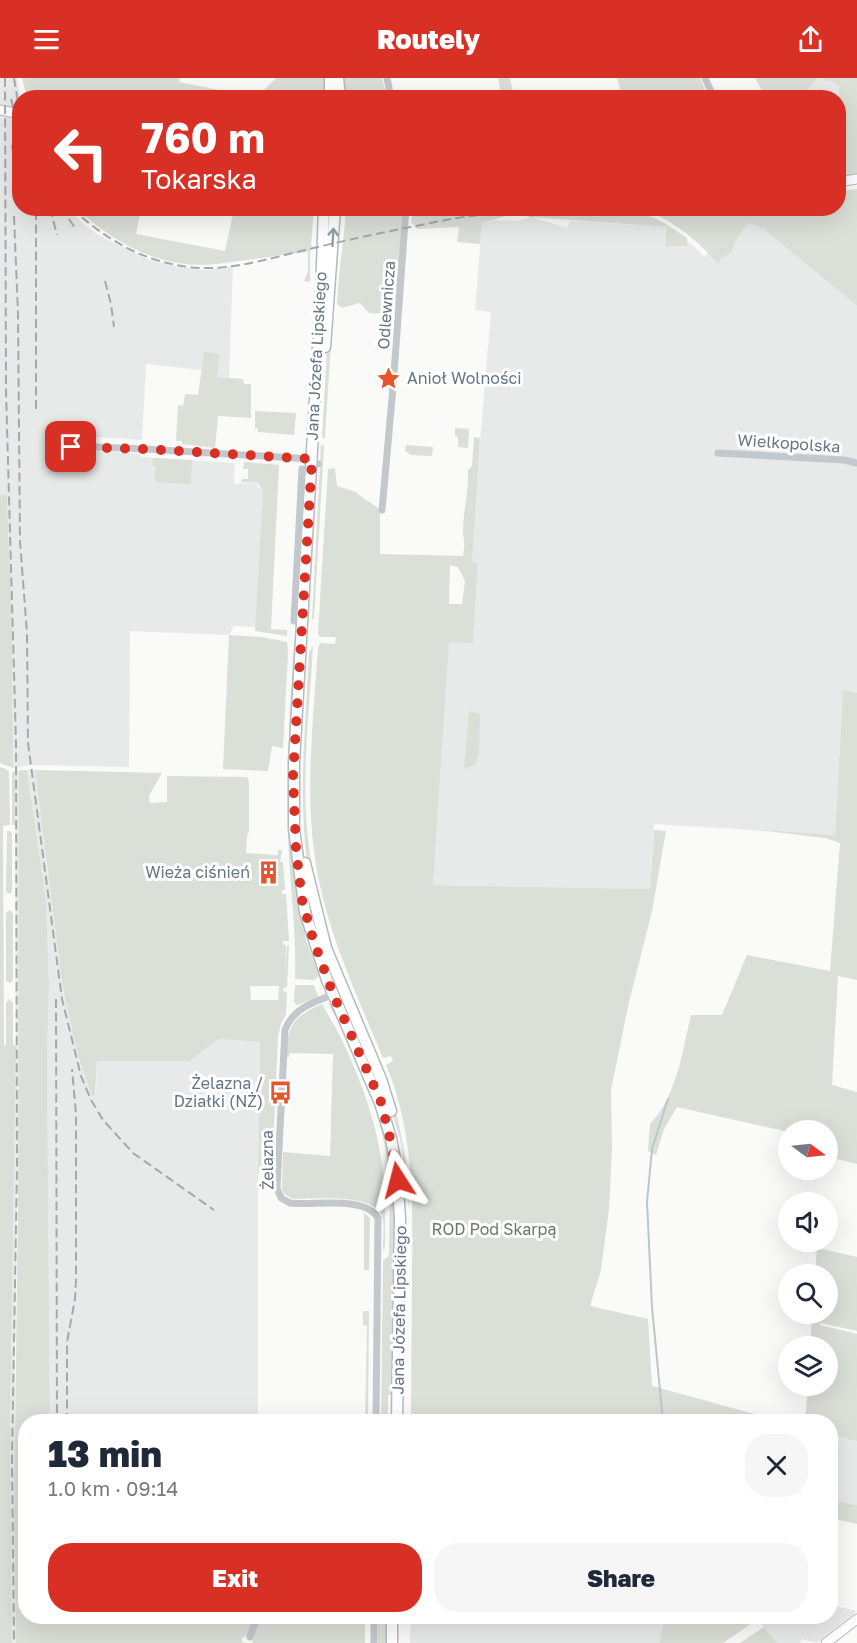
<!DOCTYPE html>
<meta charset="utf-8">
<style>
:root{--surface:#fff;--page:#f6f6f7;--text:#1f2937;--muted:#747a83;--accent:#d93025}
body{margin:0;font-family:"Golos Text",sans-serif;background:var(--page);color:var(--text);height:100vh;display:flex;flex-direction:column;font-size:22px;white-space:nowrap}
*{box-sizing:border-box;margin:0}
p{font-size:20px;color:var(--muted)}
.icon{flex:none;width:33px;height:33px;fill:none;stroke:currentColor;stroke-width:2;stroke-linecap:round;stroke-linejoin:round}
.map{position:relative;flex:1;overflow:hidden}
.details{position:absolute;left:18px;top:1336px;width:820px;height:210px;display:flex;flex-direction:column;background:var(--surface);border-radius:24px;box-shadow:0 6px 24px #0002}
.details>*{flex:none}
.hud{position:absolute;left:12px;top:12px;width:834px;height:126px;border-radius:24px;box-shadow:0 6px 24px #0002;background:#d93025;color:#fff;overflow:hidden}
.needle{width:39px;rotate:105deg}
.buttons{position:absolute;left:778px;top:1042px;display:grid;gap:12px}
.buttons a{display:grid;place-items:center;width:60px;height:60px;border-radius:50%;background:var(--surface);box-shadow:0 6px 24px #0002;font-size:30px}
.pin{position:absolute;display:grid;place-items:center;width:51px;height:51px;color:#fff;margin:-26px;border-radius:12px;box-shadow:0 3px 9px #0006}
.me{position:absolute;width:66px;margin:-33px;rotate:351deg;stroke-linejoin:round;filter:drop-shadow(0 0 4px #0008)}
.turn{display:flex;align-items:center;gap:21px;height:126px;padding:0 30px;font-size:27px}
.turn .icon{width:78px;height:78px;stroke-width:2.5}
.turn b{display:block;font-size:42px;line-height:51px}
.round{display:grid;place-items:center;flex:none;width:63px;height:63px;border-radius:24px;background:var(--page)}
.overview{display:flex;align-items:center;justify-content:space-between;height:102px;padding:0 30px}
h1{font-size:36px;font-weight:800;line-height:45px}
.button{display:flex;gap:12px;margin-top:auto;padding:12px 30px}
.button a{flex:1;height:69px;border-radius:24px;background:var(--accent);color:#fff;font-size:24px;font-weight:800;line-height:69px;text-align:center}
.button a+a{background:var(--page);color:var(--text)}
header{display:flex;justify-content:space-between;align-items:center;height:78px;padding:0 30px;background:var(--accent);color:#fff;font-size:27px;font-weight:800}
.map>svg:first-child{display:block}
.built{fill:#e8e9e9}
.green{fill:#dadfd7;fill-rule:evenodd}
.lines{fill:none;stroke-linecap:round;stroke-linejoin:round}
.stream{stroke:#bbc7cb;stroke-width:2}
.secondary-casing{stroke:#b3babf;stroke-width:11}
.primary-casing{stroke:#b5babe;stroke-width:13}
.street{stroke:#c3c8cc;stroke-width:7}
.secondary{stroke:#fff;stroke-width:9}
.primary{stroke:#fff;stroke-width:10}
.rail{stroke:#a2aab0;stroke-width:2;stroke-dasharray:9 4.5;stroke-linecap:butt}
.oneway{stroke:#939fa8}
.route{stroke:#d93025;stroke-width:10;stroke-dasharray:0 18}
.labels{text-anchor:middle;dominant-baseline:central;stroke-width:6;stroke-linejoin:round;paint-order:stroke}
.street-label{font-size:16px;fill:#657683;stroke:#fff}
.poi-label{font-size:16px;fill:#657683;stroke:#fff;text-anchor:end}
.park-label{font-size:16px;fill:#687a64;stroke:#fff}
</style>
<header><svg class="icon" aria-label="menu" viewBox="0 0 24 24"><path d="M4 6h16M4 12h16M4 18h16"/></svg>Routely<svg class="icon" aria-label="share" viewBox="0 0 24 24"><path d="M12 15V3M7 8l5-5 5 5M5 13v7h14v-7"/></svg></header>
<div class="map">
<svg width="857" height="1565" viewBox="0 0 857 1565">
<rect width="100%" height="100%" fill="#fafaf8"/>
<path class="built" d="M0,0H17L20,19V130L68,131L81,144L98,157L150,182L179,189L205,192L233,188L229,300L216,299L220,276L202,292L146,286L142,362L95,359L94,362L82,361L73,348L66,349V371L141,376V379L235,385L234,406L257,404V408L263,413L256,549L234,548L229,557L130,553L129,689L32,687L13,690L12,549L7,417L0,416Z
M755,0H857L838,20L766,19Z
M745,135L857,228V615L843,612L835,757L654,746L650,811L433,807L449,563L473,564L478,485L472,484L473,449L491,234L475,232L482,145L496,142L519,143L531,139L567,150L570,143L667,149L666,169L688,168V164L695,169L704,179Z
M27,692H35L62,904L96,1016L97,983H190L218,961L260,964L258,1101V1344H50L47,983L49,904L46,823Z
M15,693H19V920L15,1293L16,1565H12L10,1360L16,989Z
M831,1357L857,1363V1427L831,1422Z
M831,1527L857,1533L817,1565L801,1561L800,1565H777L756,1539H831Z
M411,1539H665L659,1565H410Z"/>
<path class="green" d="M22,0H180L179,4L249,18L27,19Z
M276,0H327V19L256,20Z
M341,0H382L387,19H342Z
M498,0H510L514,19H502Z
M617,0H700L708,19H622Z
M755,0H817L800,20L766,19Z
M823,0H857V96L839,98L838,20L835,19L840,17L838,12L841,9L832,3H825Z
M857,111V228L764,151L751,145L746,147L736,162L731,175L722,180L718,186C698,162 672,142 643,131L838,130L839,113Z
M414,130H512V131L506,138L482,145L480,166L457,164L459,149L417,151L411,144Z
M78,131H141L136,156L225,173L234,131H314L311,167L312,168L309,170L312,171L310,173V204L304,203L308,194V174C277,177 246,183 216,186C165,192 113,166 78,131Z
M346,131H402L397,225C393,236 380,236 369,235L360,225L342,230L337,226C339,187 344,164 346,131Z
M532,131H632L663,144L687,160L688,168L666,169V149L531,139Z
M337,166L325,360H322L329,235Z
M204,274L220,276L217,299L243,301L244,306H251V340L218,338L215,370L182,366V363H176L178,327L183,328L185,316L198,317Z
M255,333L296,335L294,357L258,354V350L255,351Z
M455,350L469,351L468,370L458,369V359L455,358Z
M474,359L480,360L472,484L478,485L473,565L449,564L433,807L650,811L654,752L666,753L652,833L629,924L611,1012L612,1070L609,1131L601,1192L590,1228L648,1241L652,1308L784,1344H428L431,1342L432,1337L418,1336L417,1338H411C411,1290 412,1243 412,1195C413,1124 414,1053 386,987L393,983L391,978L383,980C359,922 332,865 319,803C303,727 313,647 318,570L320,565L335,566L336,559H320L318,555L328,391L335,390L337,408L356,414C363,422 372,424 380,432V476L463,478C465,469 464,463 463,454C463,433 469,413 468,392L472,388ZM450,487L458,489L465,503L462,526H449Z
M321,367L324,368L314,541H312Z
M406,367L433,369L432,378L411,377L405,373Z
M153,380L192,382L191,406L158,404L155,402V388L152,387Z
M244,384L279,387L271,551L287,552V558L255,553L263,413L257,404H241L242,401H248V391H243Z
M0,416L7,417L12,549L13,690L0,685Z
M229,557L262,559L287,564L288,576L283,670L272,668L268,693L223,691Z
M294,566L297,568L290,711L306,862L319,898L314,902L295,901C297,849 288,798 288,745C287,685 290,626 294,566Z
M313,568C310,624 303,682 306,738C309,790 322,841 340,890L337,891L307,783C298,714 306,644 309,575Z
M843,612L857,615V902L838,898L832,1007L857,1014V1086L828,1079V1053L789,1054L677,1029L664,1051L656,1077L648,1073L650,1046C677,1018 682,974 691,937H722L747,877L830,893L840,765L825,760L749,751L835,757Z
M469,633L480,636L479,676L475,687L464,691Z
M0,689L6,691L9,694L10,747L3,748L4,967H6V925L9,921L13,925V967L16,968L10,1360L12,1565H0Z
M21,692H27L46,823L49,904L47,983L50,1344H26V1539H254L248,1557L242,1560V1564L246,1565H16L14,1442L18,1125L19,693Z
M35,692L162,695L149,718L150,725L167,724V698L247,699L249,704V754L247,757L246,775L278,777V772H282L280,784H283L285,812H282V816H286L289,863H283V867H286L285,893L287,868L289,867L287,909L283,911V913L287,914L286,936L281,946L278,958L272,1094L258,1095L260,964L218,961L190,983H97L95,1016L92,1018L78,977L62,904ZM250,908H279L278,922H251Z
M15,693V747H12V695Z
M7,753H10L12,755V813L10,816L6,814Z
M10,832L13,835V902L10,905L6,903V835Z
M295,907H314L318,919L297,927L294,924Z
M328,925L332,927L379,1029L389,1065L397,1125L395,1317H388V1340L395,1341L394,1344H383L381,1341L383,1182L387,1180L389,1176C389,1149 391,1121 388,1093C384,1037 356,974 328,925Z
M322,926C327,936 334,946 340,958C367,1014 386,1071 385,1134C385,1147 386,1163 384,1175C381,1164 386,1150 382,1138C374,1115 314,1121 293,1121L284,1116L282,1111L283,1074L330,1078L333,976L290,975L289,979H286C288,948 292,939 322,926Z
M381,988C399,1034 408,1081 409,1131L402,1069L380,989Z
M364,1135L370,1140L369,1192H364Z
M817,1170L857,1179V1253L820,1245V1247L857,1256V1363L831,1357V1344H805L808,1308H828V1269H810L812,1236H828V1197H815Z
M363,1233H369L368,1344H365L367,1248L363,1247Z
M831,1422L857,1427V1446L831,1440Z
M259,1539H365V1565H252Z
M378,1539H389V1565H378Z
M665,1539H756L758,1541L723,1565H659Z
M764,1549L777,1565H740Z"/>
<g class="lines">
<path class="stream" d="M663,1344L652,1229L647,1124L652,1071L668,1021"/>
<defs>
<path id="secondary" d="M0,32L20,36
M838,104L857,101
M826,1565L857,1541"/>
<path id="primary" d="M338,0L340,20
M330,20V0
M324,130L321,216L294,684V751L305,834L327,902L380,1025L391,1060L397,1093L400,1141L397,1344
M325,269L335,130
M305,785L326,870L381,1001L391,1033
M392,1565V1539"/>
</defs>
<use href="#secondary" class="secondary-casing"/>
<use href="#primary" class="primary-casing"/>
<path class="street" d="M387,0L391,20
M705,0L714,20
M71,368L145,371L312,381L318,386
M718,375L844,382L857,385
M382,432L393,309L406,130
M294,543L302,391
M335,916C314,924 293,930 285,952L277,1110L281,1120L290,1125C313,1128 365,1117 378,1140L376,1344
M250,1559L257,1539
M374,1565V1539"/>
<use href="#secondary" class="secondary"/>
<use href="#primary" class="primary"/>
<path class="rail" d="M5,0L6,313L16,665L17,1090L12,1380L14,1565
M14,0L19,30
M11,21L20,56
M12,67L20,116
M50,130L57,157
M61,130L76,151
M72,130C107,164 152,188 202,190C238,191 275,179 309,171C347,162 384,154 421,147C459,139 495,132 534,138
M14,138L18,235L20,463L27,555L28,665L62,921L81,998L91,1022L103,1042L133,1075L214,1132
M105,203L111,226L114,249
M36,331V130
M56,921L57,1344
M67,1344V1264L75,1221L76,1201V1036L72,991"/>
</g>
<defs><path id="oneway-shaft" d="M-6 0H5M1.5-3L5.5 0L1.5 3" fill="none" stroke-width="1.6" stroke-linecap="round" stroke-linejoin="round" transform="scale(1.5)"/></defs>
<use class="oneway" href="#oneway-shaft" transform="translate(333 159) rotate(-87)"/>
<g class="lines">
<path class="route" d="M71,369L145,371L312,381L293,698L296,771L302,822L313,861L333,916L381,1024L392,1068L398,1102"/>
</g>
<defs>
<symbol id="sight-bare" viewBox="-9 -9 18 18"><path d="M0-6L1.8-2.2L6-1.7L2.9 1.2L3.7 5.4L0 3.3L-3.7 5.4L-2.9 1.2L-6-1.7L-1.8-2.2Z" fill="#e4572e" stroke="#fff" stroke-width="2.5" paint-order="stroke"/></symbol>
<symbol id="building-bare" viewBox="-9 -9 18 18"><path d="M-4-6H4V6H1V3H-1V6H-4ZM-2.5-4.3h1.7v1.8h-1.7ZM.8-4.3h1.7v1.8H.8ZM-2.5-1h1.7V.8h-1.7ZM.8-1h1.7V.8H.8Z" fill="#e4572e" stroke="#fff" stroke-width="2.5" paint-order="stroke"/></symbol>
<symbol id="bus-bare" viewBox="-9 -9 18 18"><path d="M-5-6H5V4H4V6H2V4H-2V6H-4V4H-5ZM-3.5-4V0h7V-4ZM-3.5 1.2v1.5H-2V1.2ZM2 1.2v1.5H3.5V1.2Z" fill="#e4572e" stroke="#fff" stroke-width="2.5" paint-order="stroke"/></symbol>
</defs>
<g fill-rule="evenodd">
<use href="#sight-bare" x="372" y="284" width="33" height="33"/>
<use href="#building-bare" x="252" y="778" width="33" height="33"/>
<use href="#bus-bare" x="264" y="998" width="33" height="33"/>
</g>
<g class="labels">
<g class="street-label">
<text transform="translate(386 227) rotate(-86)">Odlewnicza</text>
<text transform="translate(316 278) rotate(-87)">Jana Józefa Lipskiego</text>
<text transform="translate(789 365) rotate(4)">Wielkopolska</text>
<text transform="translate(267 1082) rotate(-91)">Żelazna</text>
<text transform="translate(399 1232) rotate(-89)">Jana Józefa Lipskiego</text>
</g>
<g class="poi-label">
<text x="407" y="300" text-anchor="start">Anioł Wolności</text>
<text x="250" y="794">Wieża ciśnień</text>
<text x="263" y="1005">Żelazna /<tspan x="263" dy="18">Działki (NŻ)</tspan></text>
</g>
<g class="park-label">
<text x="494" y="1151">ROD Pod Skarpą</text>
</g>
</g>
</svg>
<div class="buttons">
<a><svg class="needle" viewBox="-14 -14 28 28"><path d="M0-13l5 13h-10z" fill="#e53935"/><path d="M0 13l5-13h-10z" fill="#747a83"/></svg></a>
<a><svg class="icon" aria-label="sound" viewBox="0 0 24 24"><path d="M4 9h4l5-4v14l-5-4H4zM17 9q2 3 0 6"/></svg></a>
<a><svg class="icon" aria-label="search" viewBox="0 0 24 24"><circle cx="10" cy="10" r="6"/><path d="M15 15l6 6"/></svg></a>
<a><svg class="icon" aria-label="layers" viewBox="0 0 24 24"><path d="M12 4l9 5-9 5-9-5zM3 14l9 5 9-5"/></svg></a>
</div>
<div class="pin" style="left:71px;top:369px;background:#d93025"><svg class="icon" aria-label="arrive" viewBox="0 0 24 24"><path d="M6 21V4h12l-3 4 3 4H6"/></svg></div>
<svg class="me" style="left:398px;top:1102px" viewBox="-20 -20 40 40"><path d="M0-17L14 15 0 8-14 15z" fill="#d93025" stroke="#fff" stroke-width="4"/></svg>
<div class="hud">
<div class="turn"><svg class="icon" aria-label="left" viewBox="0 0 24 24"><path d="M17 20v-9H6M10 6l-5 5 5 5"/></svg><div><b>760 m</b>Tokarska</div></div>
</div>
<section class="details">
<div class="overview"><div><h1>13 min</h1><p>1.0 km · 09:14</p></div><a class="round"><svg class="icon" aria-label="close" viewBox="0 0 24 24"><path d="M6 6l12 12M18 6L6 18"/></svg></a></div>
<div class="button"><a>Exit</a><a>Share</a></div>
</section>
</div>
